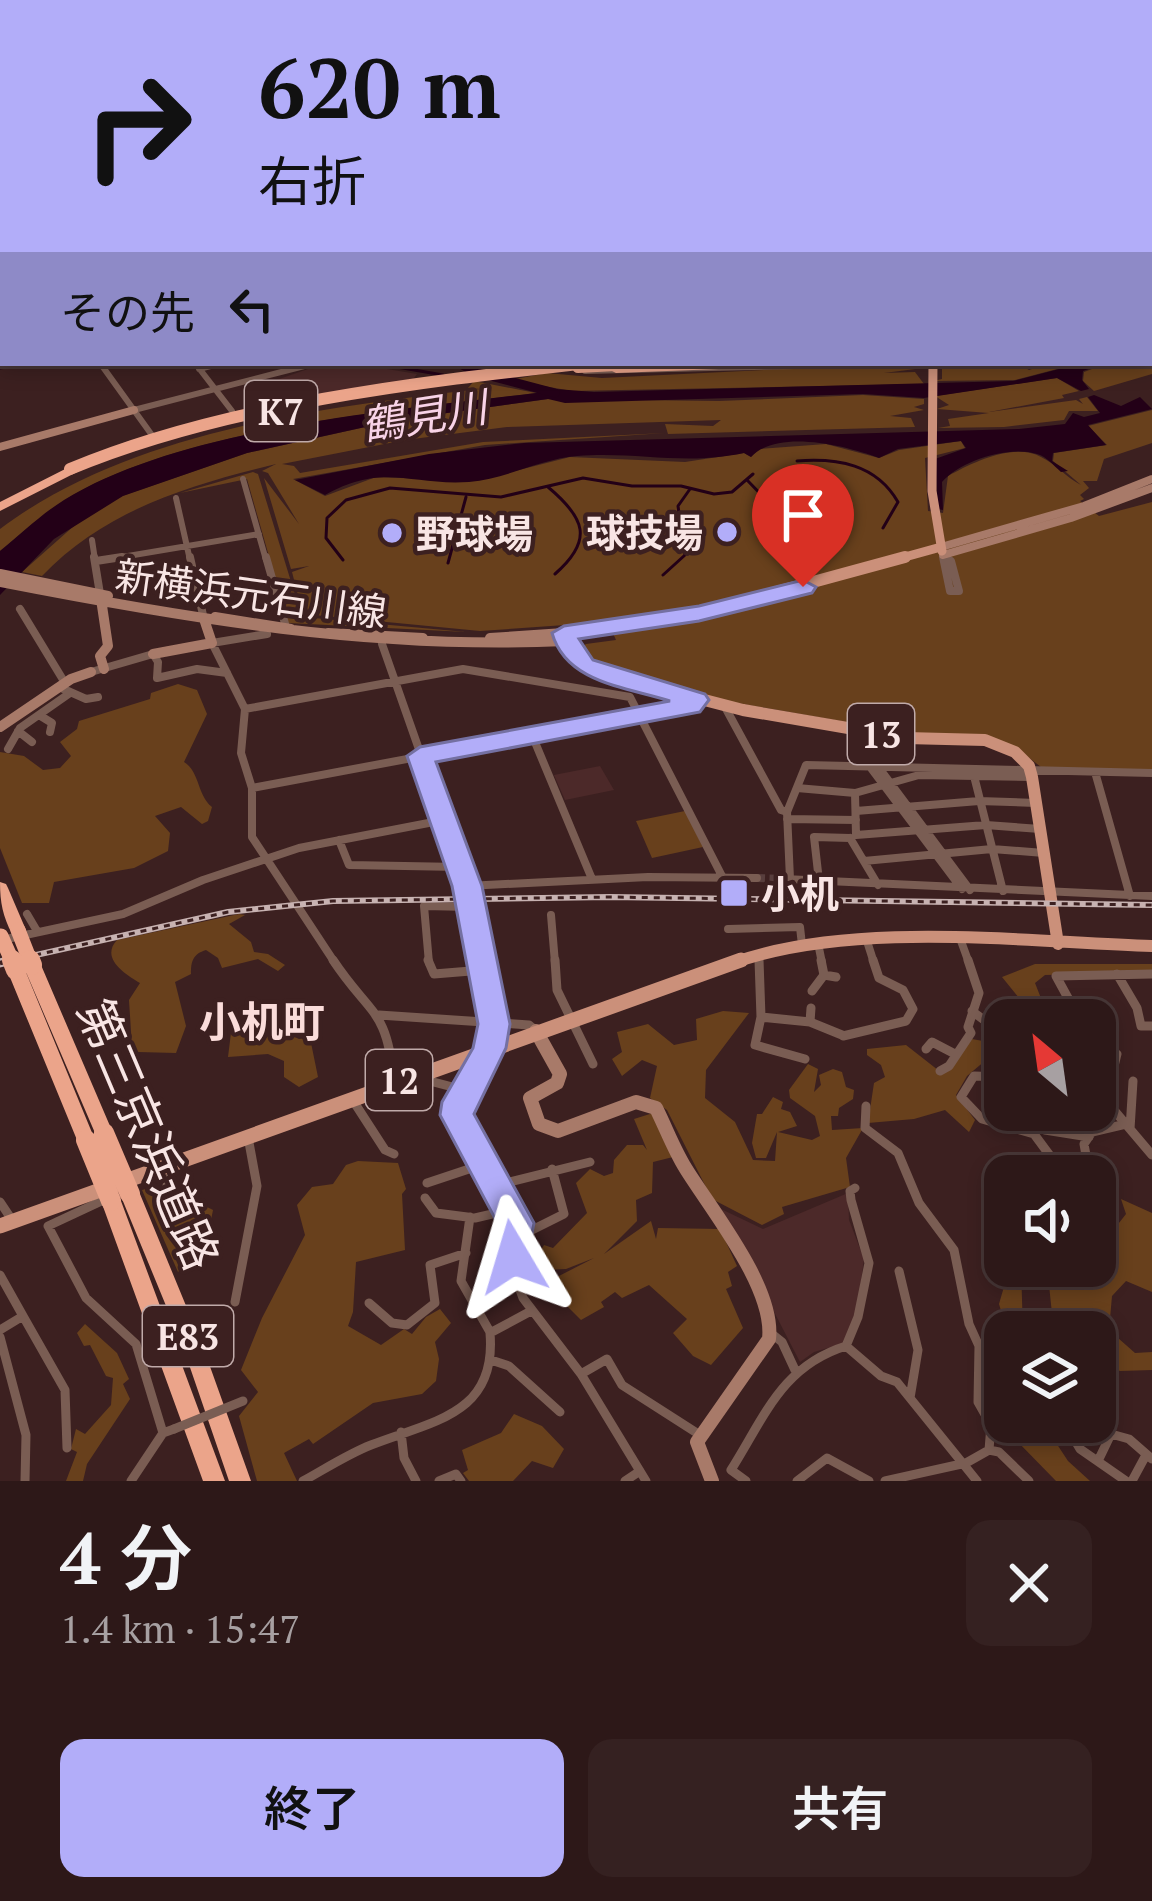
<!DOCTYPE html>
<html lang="ja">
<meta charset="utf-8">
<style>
:root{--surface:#2d1818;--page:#352121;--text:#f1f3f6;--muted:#a7a0a2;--line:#483737;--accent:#b2adf9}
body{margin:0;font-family:"PT Serif","Noto Sans JP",serif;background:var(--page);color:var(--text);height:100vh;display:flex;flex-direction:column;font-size:45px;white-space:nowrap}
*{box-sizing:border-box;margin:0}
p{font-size:39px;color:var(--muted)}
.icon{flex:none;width:66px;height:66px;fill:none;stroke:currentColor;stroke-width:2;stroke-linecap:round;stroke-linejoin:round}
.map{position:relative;height:1481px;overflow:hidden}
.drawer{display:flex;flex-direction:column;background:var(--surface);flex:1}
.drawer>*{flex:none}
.hud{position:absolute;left:0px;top:0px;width:1152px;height:366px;box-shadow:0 6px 18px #0003,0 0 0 3px var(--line);background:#b2adf9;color:#111;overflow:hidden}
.needle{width:78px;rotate:331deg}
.tools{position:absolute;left:984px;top:999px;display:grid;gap:24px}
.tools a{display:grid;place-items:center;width:132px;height:132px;border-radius:24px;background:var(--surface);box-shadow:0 6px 18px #0003,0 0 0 3px var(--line);font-size:60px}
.pin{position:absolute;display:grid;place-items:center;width:102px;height:102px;color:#fff;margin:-123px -51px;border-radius:50% 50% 50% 0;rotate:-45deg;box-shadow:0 0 12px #0007}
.pin .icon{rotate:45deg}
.me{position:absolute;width:132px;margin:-66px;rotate:353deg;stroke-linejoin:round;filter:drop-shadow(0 0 9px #0008)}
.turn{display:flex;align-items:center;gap:42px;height:252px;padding:0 60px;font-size:54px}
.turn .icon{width:156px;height:156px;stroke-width:2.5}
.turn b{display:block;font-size:84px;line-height:102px}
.then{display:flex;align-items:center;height:114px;padding:0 60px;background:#0003;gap:24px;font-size:45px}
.round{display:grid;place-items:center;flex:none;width:126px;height:126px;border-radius:24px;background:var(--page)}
.overview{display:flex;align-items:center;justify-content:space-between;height:204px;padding:0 60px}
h1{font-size:72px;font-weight:600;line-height:90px}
.cta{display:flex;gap:24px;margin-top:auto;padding:24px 60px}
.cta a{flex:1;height:138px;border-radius:24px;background:var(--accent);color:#111;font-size:48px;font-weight:600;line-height:138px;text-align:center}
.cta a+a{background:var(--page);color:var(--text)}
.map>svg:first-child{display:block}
.built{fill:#4c2929}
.green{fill:#68401c}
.water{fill:#230017}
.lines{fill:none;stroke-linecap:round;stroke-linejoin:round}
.stream{stroke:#230017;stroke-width:3}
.river{stroke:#230017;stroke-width:9}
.street-tunnel{stroke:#583e3d;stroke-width:8;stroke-dasharray:8 4.5;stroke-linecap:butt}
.street-far3{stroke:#7a5d53;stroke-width:4.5}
.street-far2{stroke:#7a5d53;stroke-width:6}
.street-far1{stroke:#7a5d53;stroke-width:8}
.street{stroke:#7a5d53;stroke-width:9}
.secondary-far3{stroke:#a87a69;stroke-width:6}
.secondary-far2{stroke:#a87a69;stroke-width:8}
.secondary-far1{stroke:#a87a69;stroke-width:10}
.secondary{stroke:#a87a69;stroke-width:14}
.primary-far3{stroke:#cb907a;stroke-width:8}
.primary-far2{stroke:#cb907a;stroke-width:9}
.primary-far1{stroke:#cb907a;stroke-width:12}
.primary{stroke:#cb907a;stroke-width:15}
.highway{fill:#eba48a;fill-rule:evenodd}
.rail-far1-casing{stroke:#c7b2b1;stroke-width:6}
.rail-casing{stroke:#c7b2b1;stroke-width:9}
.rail-far1{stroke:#3c2020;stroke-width:3;stroke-dasharray:6;stroke-linecap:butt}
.rail{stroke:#3c2020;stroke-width:4.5;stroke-dasharray:12;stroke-linecap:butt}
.street-bridge{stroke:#7a5d53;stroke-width:9}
.highway-bridge-far2{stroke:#eba48a;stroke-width:12}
.highway-bridge-far1{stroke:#eba48a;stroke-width:15}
.highway-bridge{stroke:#eba48a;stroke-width:20}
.route{fill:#b2adf9;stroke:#7470a2;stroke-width:3}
.poi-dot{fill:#b2adf9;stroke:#3c2020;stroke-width:4.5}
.labels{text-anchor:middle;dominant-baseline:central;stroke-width:9;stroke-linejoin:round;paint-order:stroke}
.shield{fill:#3c2020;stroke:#c0aaa9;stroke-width:3}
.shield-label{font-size:36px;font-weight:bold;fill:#f8e5e4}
.poi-label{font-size:39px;font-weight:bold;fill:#f8e5e4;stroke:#3c2020;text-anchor:start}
.street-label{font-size:39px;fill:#f8e5e4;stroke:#3c2020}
.water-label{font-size:42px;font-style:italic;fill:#f8d3e7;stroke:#3c2020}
.neighbourhood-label{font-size:42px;font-weight:bold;fill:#fadcda;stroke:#3c2020}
.near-street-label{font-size:48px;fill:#f8e5e4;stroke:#3c2020}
</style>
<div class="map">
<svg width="1152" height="1481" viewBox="0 0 1152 1481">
<rect width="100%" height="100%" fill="#3c2020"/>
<path class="built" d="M325,363H351L417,374L408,386L280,402L265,384Z
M600,766L614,790L565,800L554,775Z
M848,1193L849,1220L864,1259L855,1326L845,1343L814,1352L800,1362L721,1209L763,1229Z"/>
<path class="green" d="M1152,350V374L1094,391L1083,381L1084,372L1108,363H1149Z
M983,363H1033L1021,365L1029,370L1038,367L1034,363H1080L1015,380L934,381L942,379V369Z
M865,365L923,368L884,373L915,372L924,384L572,391L510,380L547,373L602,378Z
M1057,378L1079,391L1062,395L1064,398L989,412L1076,400L1083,404L1079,399L1087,397L1098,411H1069L1064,420L1004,427L938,428L950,426L948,419L989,413L937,409L949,405L935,396Z
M474,381L536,393C401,410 209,425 88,487C54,504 28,528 0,551V529C130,431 323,407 481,389L468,388Z
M863,395L924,399V404L914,407L924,410L890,416L911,418L915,427L668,434L665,424L713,426L721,420L507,427L405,440L282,464L294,466L300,473L483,442L665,433L485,445L293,479L325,496L376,477L476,481L570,457L685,462L744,453L751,457L759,449L826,444L879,458L899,450L961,441L965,448L925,458L928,511L943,513L948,476C972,463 1014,442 1041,457C1056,464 1067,478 1081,485L1053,461L1054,453L1107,445L1088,426L1152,410V443L1104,459L1097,481H1083L1089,488L1080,495L1084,499L1080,501L1099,516L1152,502V771L1041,767L1015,747L982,734L920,735L692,695L594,665L578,651L586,644L616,640L608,622L480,631L314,615L300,603L292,572L309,566L291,569L264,478L299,524L268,473L262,471L276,464C189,485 105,510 42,576L22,572L84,517L122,496L247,453L397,420L548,399L719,401Z
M253,472L258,474L300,611L314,618L466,632L288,623L247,479L180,493Z
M178,684L197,690L207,714L184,762C200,772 197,795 212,807L208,821L202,824L181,807L155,816L170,833L168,851L134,868L54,882L49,903H22L0,848V752L24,756L43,770L60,768L71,756L60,742L77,729L79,721L150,699L151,693Z
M685,811L703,847L652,858L636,821Z
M239,914L245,915L229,924L251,942L254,952L268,954L285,965L278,971L258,959L222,968L218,958L206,950C193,954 191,961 191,974L175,982L186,1026L176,1053L138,1052L132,1047L129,1000L140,983C125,974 100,958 117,940Z
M1035,964H1152V972L1045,975L1035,983L1048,1016L1093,1020H1025L1019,998L1002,977Z
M723,1011L749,1013L706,1070L705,1098L735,1122L753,1160L775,1161L777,1132L766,1158H756L752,1143L757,1114H762L773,1097L783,1102L781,1109L790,1112L797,1126L778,1132L812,1140L820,1136L815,1116L790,1098L789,1090L808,1064L818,1069L814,1092L821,1085L819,1075L833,1069L842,1072L846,1087L854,1090L853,1099L839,1108L838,1116H831L832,1130L863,1128L846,1158L850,1187L782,1207L784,1214L762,1225L712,1199L667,1110L650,1098L657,1066L642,1060L622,1076L612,1059L622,1052L617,1032L648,1024L674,1045L697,1040L696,1019Z
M237,1022L271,1026L299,1039L310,1038L318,1077L299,1087L284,1077V1061L268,1054L228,1057L232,1025Z
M972,1039L1005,1045V1062L986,1060L967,1076L956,1095L975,1120L969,1132L945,1110L914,1119L868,1123L874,1083L885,1077L881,1065L867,1055V1049L906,1045L943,1074Z
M653,1113L673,1157L653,1162L652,1193L636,1200L637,1221L604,1254L651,1221L656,1239L658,1228L720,1229L737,1266L728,1272L732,1286L726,1289L743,1328L711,1365L693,1356L673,1333L687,1319L649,1285L622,1298L615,1292L601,1302L604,1307L581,1320L564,1303L568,1295L557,1277L594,1258L566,1269L545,1270L535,1261L544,1245L553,1248L587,1213L576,1183L590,1169L604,1176L613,1173L614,1160L627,1145H643L647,1150L634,1119Z
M358,1161L398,1163L406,1189L402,1194L405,1250L356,1262L353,1312L348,1326L381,1345L404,1329L412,1334L426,1317L440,1309L451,1323L435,1342L439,1359L436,1381L422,1394L373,1403L313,1444L309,1439L284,1453L297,1481H257L239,1416L258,1392L241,1370L262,1318L305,1235L297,1205L312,1187L333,1184L346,1165Z
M150,1188L157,1190L177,1222L205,1206L213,1210L206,1245L178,1272L142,1190Z
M1121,1199L1152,1213V1292L1126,1281L1112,1296L1109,1330L1135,1353L1152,1352V1370L1120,1371L1095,1358V1332H1053L1049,1324L1053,1323L1047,1266H1095V1232L1108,1237L1126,1214Z
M1010,1266H1021L1023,1332H1005V1397L991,1403L982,1400C982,1371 977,1335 1003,1317L999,1304Z
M85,1324L117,1353L129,1379L123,1384L130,1399L87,1464L83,1481H66L77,1452L71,1449L76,1429L85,1434L111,1405L113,1378L106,1376L90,1345L84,1346L77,1333Z
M514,1414L542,1426L564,1449L553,1468L532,1461L513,1481H469L463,1473L468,1470L462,1450L501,1433Z
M1045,1426L1068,1461L1090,1481H1056L1014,1438Z"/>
<path class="water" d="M1082,363H1106L1083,371L1082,380L1089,389L1081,391L1057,378L924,398L863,394L565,403L548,399L397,420L247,453L123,496L54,539L0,595V551C21,534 40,515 64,500C184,427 396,410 536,393L543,388L594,392L1013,381Z
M1094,395L1121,406L1140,397L1152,409L1088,425L1106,445L1053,453L1052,461L1068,471L1061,472C1053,465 1047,457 1037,454C1009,445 960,461 942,482L943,510L938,509L935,459L966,448L961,441L898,449L879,458C844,445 777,429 751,457L744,453C684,466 636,451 577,456C540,459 506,479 469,482C411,486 384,462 325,495L295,480L429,454L524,443L1019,429L1065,424L1073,413L1084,417L1100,413L1088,397Z"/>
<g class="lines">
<path class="stream" d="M374,363L443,375
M0,368L26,363
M797,461C838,458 876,464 898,502L883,528
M747,480L779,513L788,555
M548,487C585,518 594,540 555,574
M343,560L326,538L327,518L346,500L390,488L501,497L583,478L632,486H681L714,494L732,492L753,474
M448,563L466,497
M663,575L685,555L678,506L690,489"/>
<path class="river" d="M459,363L475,372L555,393"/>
<path class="street-tunnel" d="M757,878L784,879"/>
<path class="street-far3" d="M382,0L394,3
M534,0L539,3
M906,0L912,3
M945,1L989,3
M395,3L425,0
M483,3L496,0
M809,3L821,0
M924,3L941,0
M0,5L81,3
M1149,14L1151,5"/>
<path class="street-far2" d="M0,320L3,328
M100,363L154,438
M195,363L232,411
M199,369L222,363
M585,371L881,364
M134,410L316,363
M243,479L266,560
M176,498L190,560
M92,540L95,560
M104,560L259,534
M944,560L943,555L949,560"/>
<path class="street-far1" d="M94,557L100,594
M190,557L203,615
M266,557L286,627
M943,557L950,591H959L951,561L945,557
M96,561L122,557
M20,609L65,683
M267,634L212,643L245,709L241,753L252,788V837L335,963
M382,644L467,886L482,963
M91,672L153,654L158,662L157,678L197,669L227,673
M59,687L86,699L98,697
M725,707L781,810L787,812
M245,709L463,669L630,697L723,878
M39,715L52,723L50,732
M18,731L32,742
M532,735L592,879
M8,749L20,728L70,693
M871,768L962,889
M879,768L970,890
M1095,772L1130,896
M974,776L1003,891
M252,788L690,706L696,700
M797,788L855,793L919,775L1031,777
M855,793L856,835L986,825L1040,829
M856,811L979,801L1036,803
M787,819L856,820
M850,838L878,885
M339,840L349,865L460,867
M864,861L992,849L1044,853
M784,879L1152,896
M790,879L787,812L806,765L1152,773
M819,881L814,837L850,838
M467,886L648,877L757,878
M27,914L37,931
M551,915L555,963
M728,929L800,927L802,945
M866,938L874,963
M2,940L123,914L203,880L299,848L444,820
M961,941L969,963
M818,943L822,963
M759,955V963
M429,963L424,906L470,907"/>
<path class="street" d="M333,960C370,1016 387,1007 394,1082
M428,960L434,974L483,970
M482,960C494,1025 496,1050 457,1107L459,1124L516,1223L512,1268L523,1298L581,1374L646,1481
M555,960L557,990L593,1064
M759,960L761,1017L810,1022L842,1035
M821,960L824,975L836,977
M1117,974L1137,1008L1141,1026H1152
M812,991L824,975
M1074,1009L1056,976L1152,974
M972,1011L984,1020
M379,1015L529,1025L535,1030
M761,1017L755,1045L805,1059
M810,1022L811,1008
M843,1036L906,1021L913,1009L903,990L879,978L873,960
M926,1049L932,1042L955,1054
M940,1071L949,1066L971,1033L968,1027L979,993L968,960
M1005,1077L974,1076L961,1097L982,1119L1034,1134L1035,1110
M418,1078L468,1091
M352,1099L385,1150L394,1154
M866,1106L865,1128L898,1153L919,1203L954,1250L969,1324L979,1346L978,1402L991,1425L989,1450
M1104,1107L1117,1054
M1088,1110L1113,1109L1152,1155
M1130,1129L1133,1081
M1045,1130L1089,1137
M1034,1134L1051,1157L1087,1161L1084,1144L1092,1132L1126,1124
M171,1166L166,1191L173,1209
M427,1183L484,1164
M497,1185L590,1162
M108,1198L48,1226L86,1298L136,1344L163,1433
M425,1198L436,1213L475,1218L510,1210
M0,1202L12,1220
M470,1217L461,1281L490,1332
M518,1237L564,1214L552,1169
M899,1271L918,1350L910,1398
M0,1275L23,1316L0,1330
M235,1302L257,1186L248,1137
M369,1303L392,1323L407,1325L435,1303L430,1265L466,1253
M23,1316L65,1390L67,1448
M772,1334L782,1342L795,1370
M0,1337L26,1435L25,1481
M846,1346L858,1317L869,1263L851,1200L850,1191L855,1188
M491,1360L509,1366L560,1412
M581,1374L607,1359L622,1385L700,1435
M1064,1422L1080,1449L1126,1481
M401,1432L404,1458L416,1481
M989,1450L999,1452L1029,1481
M1098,1461L1111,1434L1129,1439L1152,1459
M131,1481L163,1433L174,1429
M303,1481C325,1469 348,1454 371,1445C432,1421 497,1415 490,1333L531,1311
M439,1481L456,1474L461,1481
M625,1481L640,1471
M746,1481L731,1470C765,1416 782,1366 846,1346L881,1376L897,1382L977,1481
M797,1481L827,1458L869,1481
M885,1481L966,1463L989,1450
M1132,1481L1146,1455"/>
<path class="secondary-far3" d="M655,0L659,3
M1055,0L1062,3
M1107,0L1134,3
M274,3L279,0
M593,3L605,0
M709,3L722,0"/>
<path class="secondary-far2" d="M889,365L942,363
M0,447L134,410
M941,547L1084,506L1152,479
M943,555L1071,518L1152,488"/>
<path class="secondary-far1" d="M0,574L108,596
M0,582C189,619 373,650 566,641
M101,599L108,646L100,656L104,669
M215,617L291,629
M328,633L423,638
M490,638L564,633
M153,654L212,643L204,619
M0,727L71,679L91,672"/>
<path class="secondary" d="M536,1031L560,1074L557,1083L530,1098L539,1124L558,1131L636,1102L656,1108C666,1128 674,1150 686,1169C712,1211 775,1288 769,1339L697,1442L712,1481"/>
<path class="primary-far3" d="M471,0L477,3"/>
<path class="primary-far2" d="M933,363L932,491L942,551
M894,560L941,547"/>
<path class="primary-far1" d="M905,557L699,613L564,633L573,656L600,673L743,710L906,738L985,740L1015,752L1029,766L1032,777L1058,944
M733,963C854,920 1023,942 1152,946"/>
<path class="primary" d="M0,1226L741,960"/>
<path class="highway" d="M706,363H799L793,366L616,373L610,370L616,367Z
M872,363H893L895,365L889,368Z
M83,460L87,461V467L0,511V502Z
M0,882L6,884L8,888L26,930L24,934H12C3,916 0,903 0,882Z
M32,959L38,960L41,965L113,1133L111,1138L104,1141L97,1138L95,1133L23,965L26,960Z
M16,964L22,965L25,970L95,1140L93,1145L86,1148L79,1145L77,1140L7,970L10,965Z
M130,1186L137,1188L140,1194L203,1347L251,1481H229L183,1347L120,1194L123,1188Z
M111,1193L118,1195L121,1201L225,1481H203L101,1201L104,1195Z"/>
<defs>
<path id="rail-far1" d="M619,0L628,3
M0,963L228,912L333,901L610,897L1152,905"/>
<path id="rail" d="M0,963L12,960"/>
</defs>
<use href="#rail-far1" class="rail-far1-casing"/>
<use href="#rail" class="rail-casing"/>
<use href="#rail-far1" class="rail-far1"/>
<use href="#rail" class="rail"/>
<path class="street-bridge" d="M174,1429L243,1401"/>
<path class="highway-bridge-far2" d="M578,367L635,364
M70,469C225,404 420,382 587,363"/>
<path class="highway-bridge-far1" d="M18,930L31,963
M1,936L13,963"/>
<path class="highway-bridge" d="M12,960L16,970
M30,960L32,965
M104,1133L130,1194
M86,1140L111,1201"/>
</g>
<path class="route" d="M803,580L816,587L812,593L699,621L579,639L593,660L705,694L709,700L700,712L436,762L482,886L510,1024L506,1048L474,1114L534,1223L525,1268L513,1272L500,1268L495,1257L498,1224L440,1115L442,1102L473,1048L478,1024L452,886L407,756L420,747L670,701C626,687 566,683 552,633L564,626L699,606Z"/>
<g class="poi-dot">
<circle cx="727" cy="532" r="12"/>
<circle cx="392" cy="533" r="12"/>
<rect x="719" y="878" width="30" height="30" rx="6"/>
</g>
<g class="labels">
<g class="shield">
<rect x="245" y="381" width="72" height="60" rx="9"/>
<rect x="848" y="704" width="66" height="60" rx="9"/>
<rect x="366" y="1050" width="66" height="60" rx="9"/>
<rect x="143" y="1306" width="90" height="60" rx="9"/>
</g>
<g class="shield-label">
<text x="281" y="411">K7</text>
<text x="881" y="734">13</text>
<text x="399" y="1080">12</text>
<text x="188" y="1336">E83</text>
</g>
<g class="poi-label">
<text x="703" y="532" text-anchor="end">球技場</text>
<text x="416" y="533">野球場</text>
<text x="761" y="893">小机</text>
</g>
<g class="street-label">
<text transform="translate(251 593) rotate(8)">新横浜元石川線</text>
</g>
<g class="water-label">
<text transform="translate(424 415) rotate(-9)">鶴見川</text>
</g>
<g class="neighbourhood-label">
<text x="262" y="1021">小机町</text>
</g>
<g class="near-street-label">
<text transform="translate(149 1134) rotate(67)">第三京浜道路</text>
</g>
</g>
</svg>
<div class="tools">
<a><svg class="needle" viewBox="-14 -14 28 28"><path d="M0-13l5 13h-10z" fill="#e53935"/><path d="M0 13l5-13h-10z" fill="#a7a0a2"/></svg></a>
<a><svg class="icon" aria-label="sound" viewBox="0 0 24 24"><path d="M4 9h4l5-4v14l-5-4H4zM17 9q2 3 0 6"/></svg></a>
<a><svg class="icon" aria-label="layers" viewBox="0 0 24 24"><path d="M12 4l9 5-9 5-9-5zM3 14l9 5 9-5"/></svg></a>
</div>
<div class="pin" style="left:803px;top:587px;background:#d93025"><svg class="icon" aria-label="arrive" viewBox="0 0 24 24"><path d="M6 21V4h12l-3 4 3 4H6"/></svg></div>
<svg class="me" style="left:513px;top:1257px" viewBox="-20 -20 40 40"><path d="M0-17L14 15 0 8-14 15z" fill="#b2adf9" stroke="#fff" stroke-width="4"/></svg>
<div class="hud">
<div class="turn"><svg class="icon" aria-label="right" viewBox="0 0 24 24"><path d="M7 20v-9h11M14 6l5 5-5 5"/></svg><div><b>620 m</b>右折</div></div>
<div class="then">その先<svg class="icon" aria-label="left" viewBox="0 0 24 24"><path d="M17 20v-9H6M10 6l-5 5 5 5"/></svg></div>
</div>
</div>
<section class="drawer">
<div class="overview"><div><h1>4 分</h1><p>1.4 km · 15:47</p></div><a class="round"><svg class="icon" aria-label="close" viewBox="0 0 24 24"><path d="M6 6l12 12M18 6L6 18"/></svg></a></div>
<div class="cta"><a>終了</a><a>共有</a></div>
</section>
